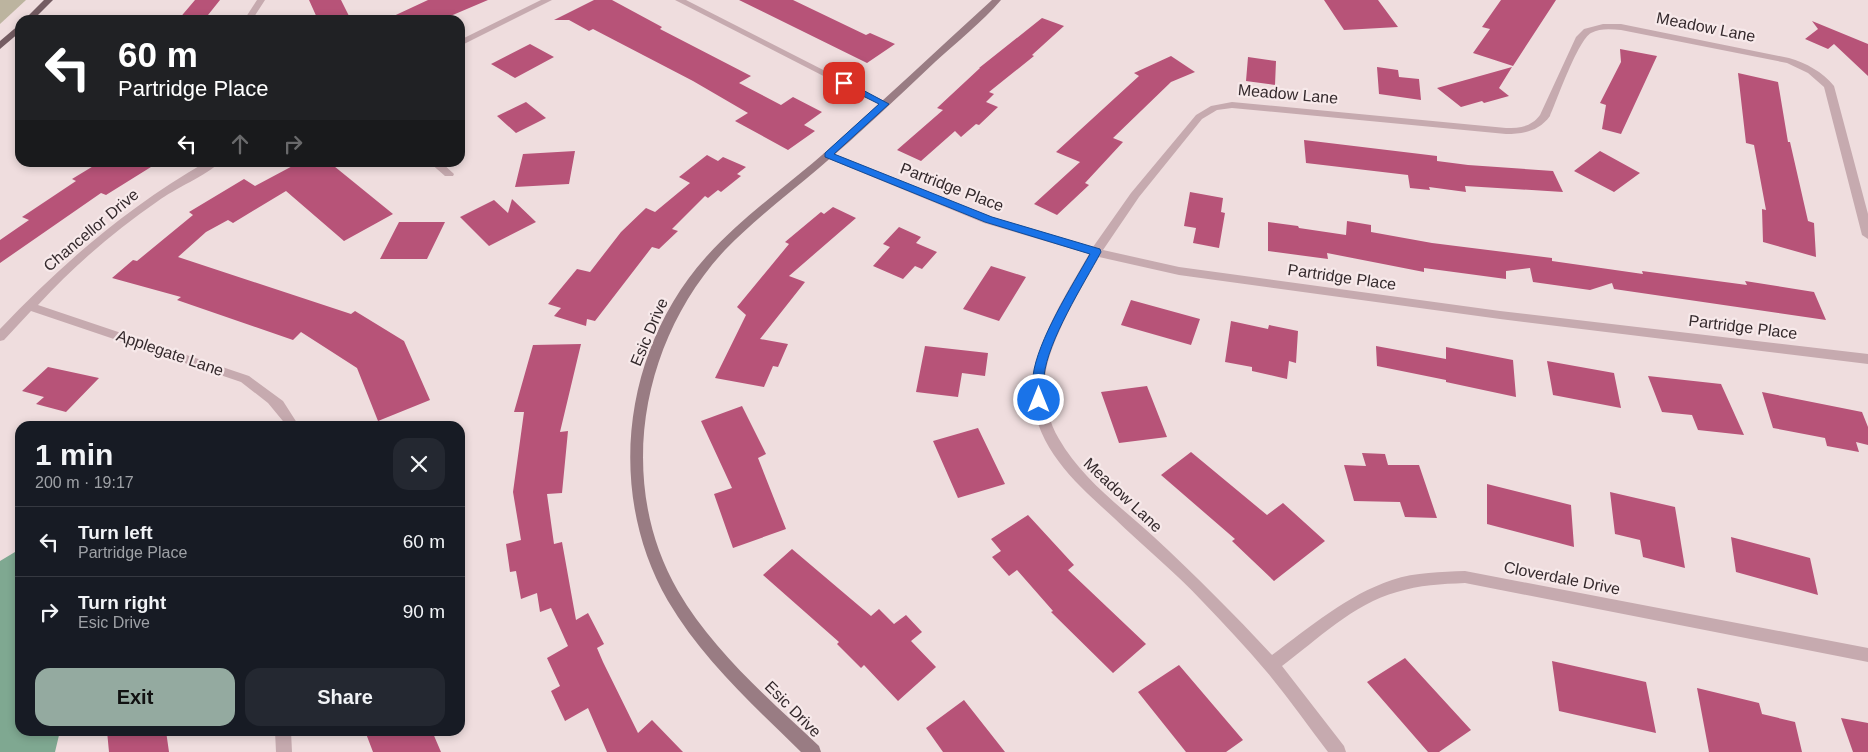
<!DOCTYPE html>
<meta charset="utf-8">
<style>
:root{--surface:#171b24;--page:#242831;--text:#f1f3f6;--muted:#9ea1a6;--line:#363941;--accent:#94aaa0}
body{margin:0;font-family:Arial,sans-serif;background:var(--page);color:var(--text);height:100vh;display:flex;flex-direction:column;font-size:19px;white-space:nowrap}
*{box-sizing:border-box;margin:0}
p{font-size:16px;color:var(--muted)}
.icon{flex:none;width:28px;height:28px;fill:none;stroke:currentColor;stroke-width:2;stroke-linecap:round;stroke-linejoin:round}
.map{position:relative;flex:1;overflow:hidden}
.panel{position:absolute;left:15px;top:421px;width:450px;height:315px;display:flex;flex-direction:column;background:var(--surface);border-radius:15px;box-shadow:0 2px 8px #0003}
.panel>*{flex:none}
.top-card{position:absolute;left:15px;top:15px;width:450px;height:152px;border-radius:15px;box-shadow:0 2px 8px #0003;background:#202124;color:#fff;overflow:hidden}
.pin{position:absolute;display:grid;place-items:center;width:42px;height:42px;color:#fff;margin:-21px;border-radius:10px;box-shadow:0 2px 8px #0006}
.me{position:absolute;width:55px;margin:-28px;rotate:0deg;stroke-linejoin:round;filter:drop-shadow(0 0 4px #0008)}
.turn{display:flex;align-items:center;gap:18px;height:105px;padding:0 20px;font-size:22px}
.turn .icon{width:65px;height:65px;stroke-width:2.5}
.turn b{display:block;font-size:35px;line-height:42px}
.lanes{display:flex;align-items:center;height:48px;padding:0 20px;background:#0003;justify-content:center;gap:25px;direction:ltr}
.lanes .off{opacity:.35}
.round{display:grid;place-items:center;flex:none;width:52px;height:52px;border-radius:15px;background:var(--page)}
.headline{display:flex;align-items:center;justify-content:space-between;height:85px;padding:0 20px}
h1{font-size:30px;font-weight:600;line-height:38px}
.button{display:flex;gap:10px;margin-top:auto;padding:10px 20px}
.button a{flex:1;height:58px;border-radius:15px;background:var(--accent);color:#111;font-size:20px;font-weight:600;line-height:58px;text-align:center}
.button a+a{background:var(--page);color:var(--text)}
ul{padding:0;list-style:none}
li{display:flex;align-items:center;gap:15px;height:70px;padding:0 20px;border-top:1px solid var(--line)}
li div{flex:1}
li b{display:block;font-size:19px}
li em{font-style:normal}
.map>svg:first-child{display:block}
.green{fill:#bcb49f}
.water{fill:#7fa891}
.building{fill:#b75378}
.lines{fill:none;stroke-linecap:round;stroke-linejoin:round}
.street{fill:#c6aaaf;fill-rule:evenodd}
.secondary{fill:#997c83;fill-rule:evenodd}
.primary{fill:#745c62;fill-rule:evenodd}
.route{fill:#1a73e8;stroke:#114b97}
.labels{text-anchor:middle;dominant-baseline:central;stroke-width:4.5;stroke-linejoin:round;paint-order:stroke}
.street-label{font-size:16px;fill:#34292c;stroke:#f7e9ea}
</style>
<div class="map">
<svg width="1868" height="752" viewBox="0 0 1868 752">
<rect width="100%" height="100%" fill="#efddde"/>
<path class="green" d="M0,0H26L0,24Z"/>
<path class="water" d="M20,549V731H60L55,752H0V561Z"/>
<path class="building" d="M195,0H220L204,20H178Z
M309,0H341L351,20H318Z
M428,0H488L441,20H385Z
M594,0H612L662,27L660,29L751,76L739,83L781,105L793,97L822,112L804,125L815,131L788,150L735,121L748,113L693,81L593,29L589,31L569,20H554Z
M739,0H793L866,35L870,33L895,44L867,63Z
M1324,0H1378L1398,27L1344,30Z
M1501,0H1556L1513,66L1473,53L1490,29L1482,27Z
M1042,18L1064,26L1032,55L1034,56L989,92L994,94L986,102L998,107L979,125L976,124L961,137L955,131L921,161L897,150L943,110L937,108L980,68H979Z
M1812,21L1868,44V76L1834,44L1828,49L1805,39L1818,29Z
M530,44L554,57L515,78L491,64Z
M1620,49L1657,56L1621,134L1602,129L1606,105L1600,103L1621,62Z
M1171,56L1195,72L1171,82L1113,138L1123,142L1085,183L1089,185L1057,215L1034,204L1080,162L1056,152L1139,76L1134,73Z
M1248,57L1276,61L1275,85L1246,81Z
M1377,67L1398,70L1399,77L1419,79L1421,100L1379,94Z
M1512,67L1499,88L1509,96L1484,103L1482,101L1461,107L1437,88Z
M1738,73L1778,82L1788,142H1790L1808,221L1814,223L1816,257L1763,242L1762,209L1766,210L1754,145L1746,143Z
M526,102L546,118L516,133L497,116Z
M1304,140L1437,156V161L1468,165L1553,171L1563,192L1465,186L1466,192L1429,187L1430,190L1410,188L1408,175L1306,163Z
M575,151L569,184L515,187L523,154Z
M1600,151L1640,173L1614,192L1574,171Z
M707,155L718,161L723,157L746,167L737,174L741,176L721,192L718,190L708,198L705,196L672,229L678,231L659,249L652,247L595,321L587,319L586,326L554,316L561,308L548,304L577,269L590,272L621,232L646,208L655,212L690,183L679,177Z
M100,162H159L106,195L101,193L0,263V240L29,220L22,217L76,181L72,179Z
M300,162H329L393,214L344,241L286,191L233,223L228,220L206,232L178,257L351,314L355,311L404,341L430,400L378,421L357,368L301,332L293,340L177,300L181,297L112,278L133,260L137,261L193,215L189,212L244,179L255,186Z
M1190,192L1223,198L1221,212L1225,213L1219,248L1193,243L1196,228L1184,226Z
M512,199L536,222L489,246L460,217L494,200L508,213Z
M833,207L856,218L789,276L805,282L760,339L788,344L778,367L773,366L764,387L715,378L746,315L737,307L789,244L785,242L821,212L824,214Z
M1347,221L1371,225V232L1432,243L1552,258V261L1643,274L1642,271L1747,285L1745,281L1814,292L1826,320L1614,289L1612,283L1590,290L1533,282L1530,268L1506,271V279L1424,268V272L1327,253L1328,259L1268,251V222L1298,226L1299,228L1346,235Z
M399,222H445L427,259H380Z
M899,227L921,237L916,243L937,252L922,269L915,266L903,279L873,266L890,247L883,244Z
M991,266L1026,277L999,321L963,309Z
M1131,300L1200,319L1191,345L1121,325Z
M1231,321L1268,329L1269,325L1298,331L1296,363L1289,361L1287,379L1252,371V367L1225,362Z
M581,344L560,432L568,431L562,493L547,494L554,544L562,542L576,620L588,613L604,644L597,648L603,662L638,733L652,720L683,752H607L588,708L565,721L551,691L560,686L547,658L568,646L551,608L540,612L537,593L521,599L516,571L510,572L506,544L521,540L513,492L524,412H514L533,345Z
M925,346L988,353L985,376L962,373L958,397L916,392Z
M1376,346L1446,359V347L1513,360L1516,397L1446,382V380L1377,366Z
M1547,361L1614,373L1621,408L1553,395Z
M48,367L99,378L66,412L36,404L44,397L22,391Z
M1648,376L1721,384L1744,435L1698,430L1692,415L1662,412Z
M1147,386L1167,437L1119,443L1101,392Z
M1762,392L1862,412L1868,427V445L1856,442L1859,452L1827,446L1825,438L1773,428Z
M742,406L766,454L758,458L786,529L733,548L714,494L732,488L701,421Z
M978,428L1005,484L958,498L933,441Z
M1191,452L1267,515L1283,503L1325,541L1274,581L1232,541L1235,539L1161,475Z
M1362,453L1385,454L1388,465H1419L1437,518L1405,517L1400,502L1354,501L1344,465L1366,466Z
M1487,484L1571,505L1574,547L1487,524Z
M1610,492L1675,507L1685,568L1643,557L1640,540L1615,534Z
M1028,515L1074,565L1068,570L1146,644L1113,673L1051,612L1053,611L1017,570L1009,576L992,557L1001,551L991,539Z
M1731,537L1810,558L1818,595L1736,572Z
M792,549L871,616L879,609L894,624L906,615L922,632L911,641L936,667L898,701L864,665L861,668L837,644L839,642L763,575Z
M1405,658L1471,730L1439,752H1428L1367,682Z
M1552,661L1646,682L1656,733L1559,711Z
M1179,665L1243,740L1226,752H1186L1138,692Z
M1697,688L1759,703L1762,714L1795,722L1802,752H1709Z
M964,700L1005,752H943L926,728Z
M1841,718L1868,723V752H1853Z
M107,731H166L169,752H109Z
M365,731H432L441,752H373Z"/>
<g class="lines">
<path class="street" d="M257,0H265L252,20H244Z
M541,0H552L460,46V40Z
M675,0H686L890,104L888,106H882Z
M1603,24H1621L1789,58C1806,63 1823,72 1834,86L1868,214V239L1862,235L1824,87L1808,73L1787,63L1621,30C1611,29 1600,28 1591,33C1578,40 1557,100 1550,116C1539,131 1524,134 1506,134L1232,108L1217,110L1202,119L1139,197L1103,250L1179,267L1500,311L1868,354V364L1500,319L1179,275L1099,257C1082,287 1048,343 1045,377C1044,399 1048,421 1059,439C1081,478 1121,507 1154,537C1195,575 1234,614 1272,655C1310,627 1347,595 1392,580C1416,572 1441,572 1465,571L1868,648V662L1465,583C1442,584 1419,585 1397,592C1353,604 1317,640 1282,666L1344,746L1346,752H1328C1307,725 1288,697 1266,671C1246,647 1224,624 1202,601C1175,572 1143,546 1114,518C1079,486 1038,451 1033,400C1028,351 1066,295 1089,254L984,223L824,157L823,155L824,153H832L992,217L1093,247L1131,193L1196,115L1211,106L1232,102L1506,128C1520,128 1531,127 1540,115L1576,37L1584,29Z
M206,162H220C207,175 174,189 158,201C114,231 74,266 38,305L249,376L283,401L299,426H287L268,403L241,382L31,311L4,340L0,341V329C64,262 125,209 206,162Z
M429,162H441L454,174L453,176H445Z
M275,731H291L292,752H276Z"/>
<path class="secondary" d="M992,0H1001C982,22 957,42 935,62C897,98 859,134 819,168C787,195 754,220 725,250C641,340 615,482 678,591C713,651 769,699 819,746L821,752H801C754,706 702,659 668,601C605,492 623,350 706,257C743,216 788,185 829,149C884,100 937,50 992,0Z"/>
<path class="primary" d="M44,0H53L33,20H24Z
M20,24V32L0,49V41Z"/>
</g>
<path class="route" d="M844,80L889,104L834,154L992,217L1100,249L1101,252C1083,285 1048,340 1044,376C1044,384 1045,392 1045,400L1043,403L1039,404L1033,400C1033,392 1032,384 1033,376C1037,341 1072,286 1090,254L985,222L825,157V153L879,104L841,85L839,83Z"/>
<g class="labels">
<g class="street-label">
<text transform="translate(1706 27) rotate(11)">Meadow Lane</text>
<text transform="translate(1288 94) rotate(5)">Meadow Lane</text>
<text transform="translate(952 187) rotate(21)">Partridge Place</text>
<text transform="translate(91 230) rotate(-40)">Chancellor Drive</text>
<text transform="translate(1342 277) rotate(8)">Partridge Place</text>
<text transform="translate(1743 327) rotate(7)">Partridge Place</text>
<text transform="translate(649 332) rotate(-67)">Esic Drive</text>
<text transform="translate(170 353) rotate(19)">Applegate Lane</text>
<text transform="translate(1123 495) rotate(43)">Meadow Lane</text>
<text transform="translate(1562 578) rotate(11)">Cloverdale Drive</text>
<text transform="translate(793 709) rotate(45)">Esic Drive</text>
</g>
</g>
</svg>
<div class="pin" style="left:844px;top:83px;background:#d93025"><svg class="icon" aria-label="arrive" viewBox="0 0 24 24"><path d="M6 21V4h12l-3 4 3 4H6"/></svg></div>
<svg class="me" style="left:1039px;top:400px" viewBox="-20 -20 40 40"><circle r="17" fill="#1a73e8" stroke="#fff" stroke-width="3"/><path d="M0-11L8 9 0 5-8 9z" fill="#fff"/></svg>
<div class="top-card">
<div class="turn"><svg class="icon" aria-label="left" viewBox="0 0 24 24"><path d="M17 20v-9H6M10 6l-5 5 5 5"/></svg><div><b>60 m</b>Partridge Place</div></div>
<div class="lanes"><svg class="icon" aria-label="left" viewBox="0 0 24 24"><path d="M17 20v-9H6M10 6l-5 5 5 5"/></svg><svg class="icon off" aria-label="ahead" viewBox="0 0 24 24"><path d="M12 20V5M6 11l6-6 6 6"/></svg><svg class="icon off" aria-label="right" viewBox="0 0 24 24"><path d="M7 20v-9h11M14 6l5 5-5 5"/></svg></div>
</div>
<section class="panel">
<div class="headline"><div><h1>1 min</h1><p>200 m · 19:17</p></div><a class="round"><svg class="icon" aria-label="close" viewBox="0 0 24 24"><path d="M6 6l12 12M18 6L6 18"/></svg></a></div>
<ul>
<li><svg class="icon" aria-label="left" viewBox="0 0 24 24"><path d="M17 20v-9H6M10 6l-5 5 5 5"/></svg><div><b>Turn left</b><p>Partridge Place</p></div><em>60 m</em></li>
<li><svg class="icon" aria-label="right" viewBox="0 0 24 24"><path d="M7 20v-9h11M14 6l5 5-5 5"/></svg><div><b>Turn right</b><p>Esic Drive</p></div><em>90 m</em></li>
</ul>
<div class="button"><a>Exit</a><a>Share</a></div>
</section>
</div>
